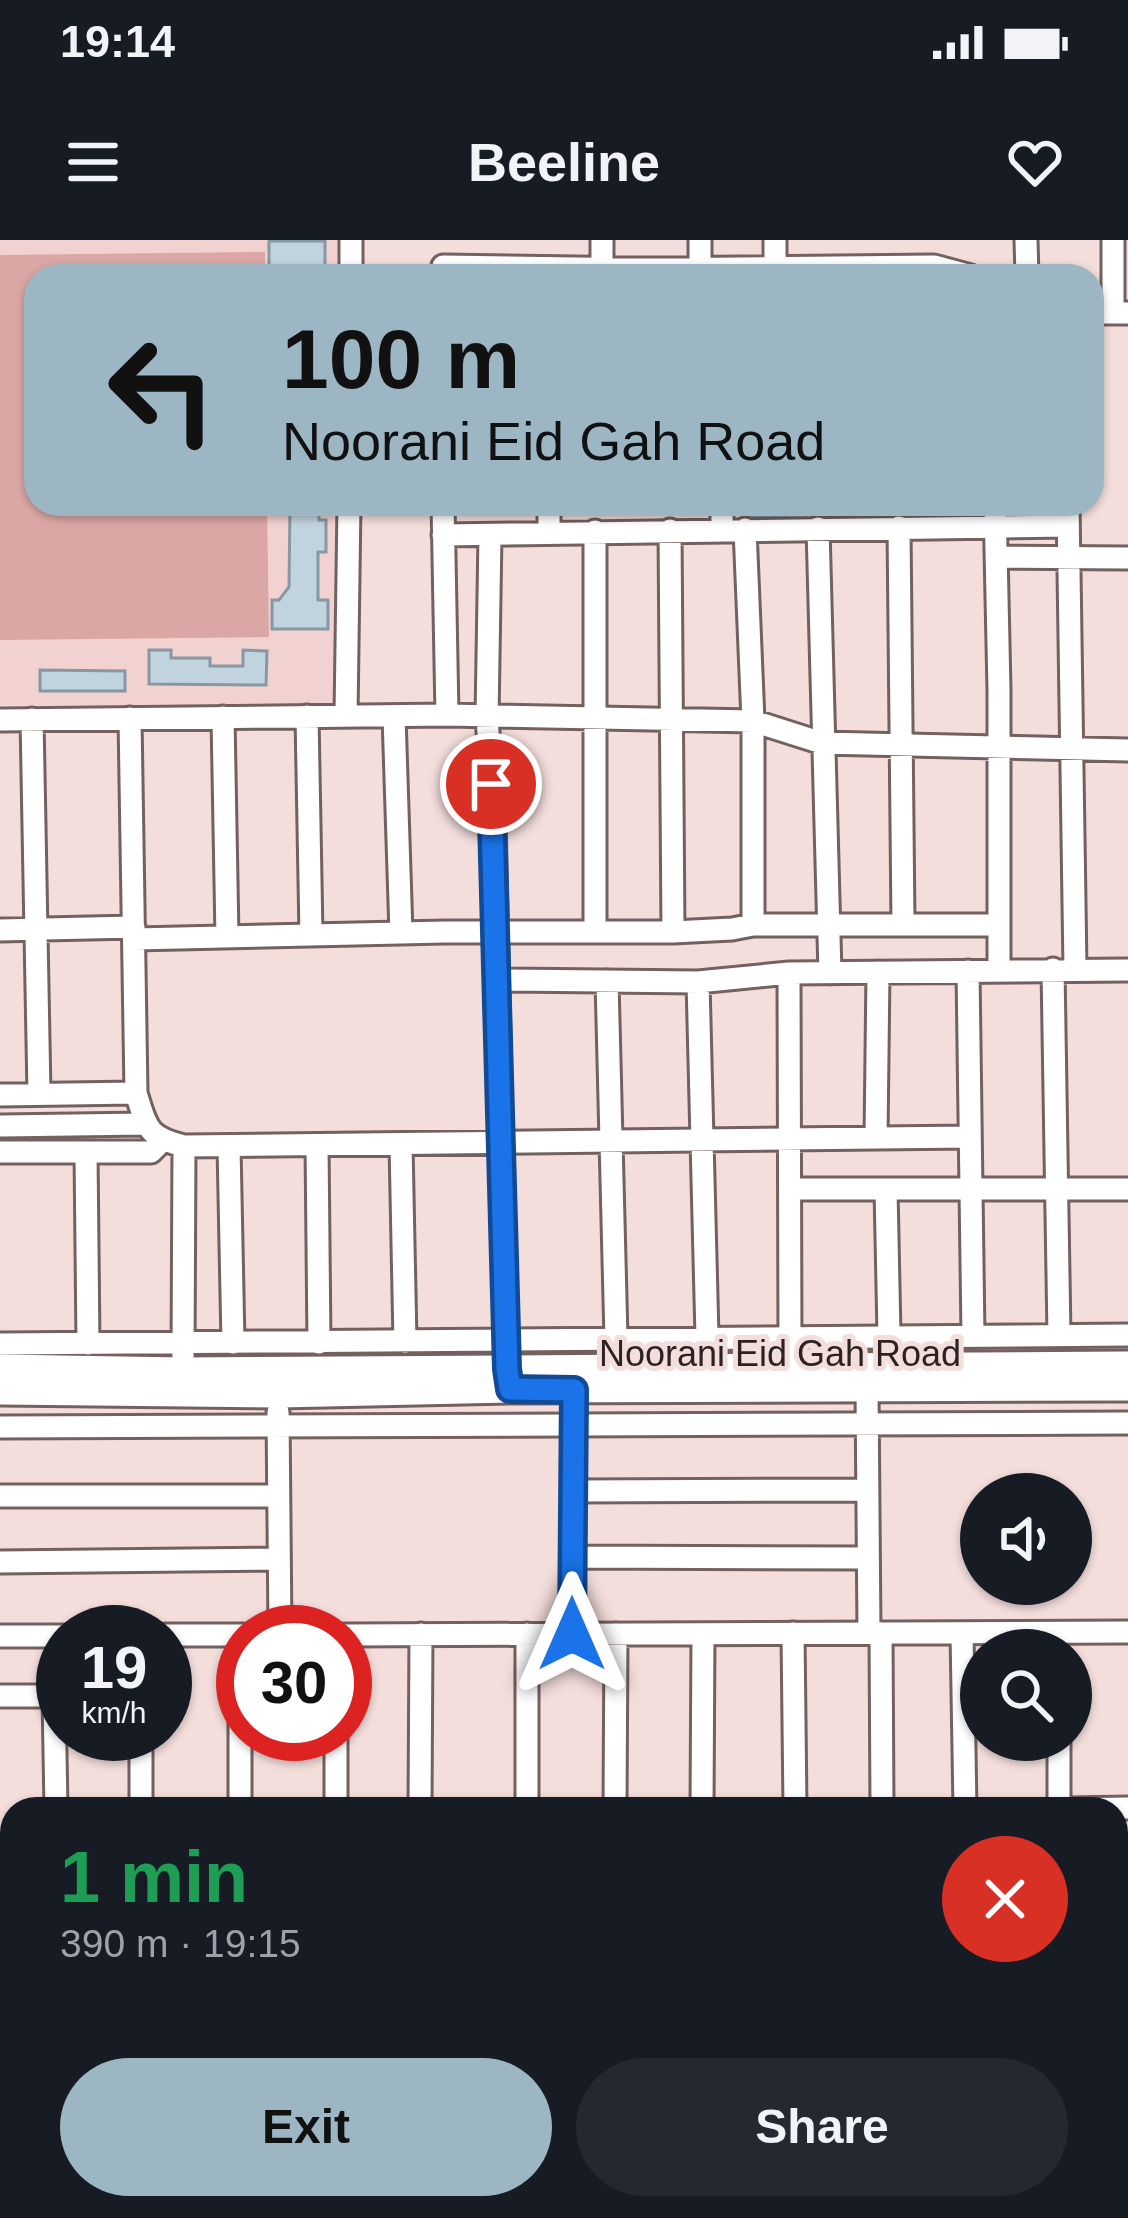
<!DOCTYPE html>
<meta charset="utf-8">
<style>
:root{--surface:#171b24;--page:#242831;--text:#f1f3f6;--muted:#9ea1a6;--accent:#9db6c4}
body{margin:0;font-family:Arial,sans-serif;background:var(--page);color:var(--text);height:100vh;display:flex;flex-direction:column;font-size:45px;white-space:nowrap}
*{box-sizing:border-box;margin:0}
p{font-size:39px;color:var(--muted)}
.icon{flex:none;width:66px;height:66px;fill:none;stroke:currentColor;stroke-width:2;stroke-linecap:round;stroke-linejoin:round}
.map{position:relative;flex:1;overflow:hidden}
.panel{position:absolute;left:0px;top:1557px;width:1128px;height:423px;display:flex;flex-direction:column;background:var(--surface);border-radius:36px 36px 0 0;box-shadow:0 3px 9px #0004}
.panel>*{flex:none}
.banner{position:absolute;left:24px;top:24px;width:1080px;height:252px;border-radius:36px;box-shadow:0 3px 9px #0004;background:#9db6c4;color:#111;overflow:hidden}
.fabs{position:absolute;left:960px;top:1233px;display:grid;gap:24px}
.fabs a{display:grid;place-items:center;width:132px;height:132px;border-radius:50%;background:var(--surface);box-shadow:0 3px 9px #0004;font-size:60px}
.speed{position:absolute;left:36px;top:1365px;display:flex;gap:24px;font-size:60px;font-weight:700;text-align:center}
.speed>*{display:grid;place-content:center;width:156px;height:156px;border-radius:50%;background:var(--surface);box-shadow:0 3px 9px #0004;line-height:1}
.speed small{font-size:30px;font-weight:400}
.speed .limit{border:18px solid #d22;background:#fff;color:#111}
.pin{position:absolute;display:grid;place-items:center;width:102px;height:102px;color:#fff;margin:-51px;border:6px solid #fff;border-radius:50%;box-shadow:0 3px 12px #0007}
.me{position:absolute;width:132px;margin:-66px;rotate:0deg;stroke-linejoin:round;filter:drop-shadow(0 0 9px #0008)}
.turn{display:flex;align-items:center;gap:42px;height:252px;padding:0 60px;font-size:54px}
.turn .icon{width:156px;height:156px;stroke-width:2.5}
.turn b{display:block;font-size:84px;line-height:102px}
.round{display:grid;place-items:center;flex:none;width:126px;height:126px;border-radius:63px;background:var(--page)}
.head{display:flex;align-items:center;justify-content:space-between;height:204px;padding:0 60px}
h1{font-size:72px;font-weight:600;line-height:90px;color:#1e9e55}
.button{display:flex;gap:24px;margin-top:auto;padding:24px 60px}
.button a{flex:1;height:138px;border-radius:72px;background:var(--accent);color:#111;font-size:48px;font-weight:600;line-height:138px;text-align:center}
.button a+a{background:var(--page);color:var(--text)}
.status{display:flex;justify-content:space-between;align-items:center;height:84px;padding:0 60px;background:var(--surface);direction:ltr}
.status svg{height:33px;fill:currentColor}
header{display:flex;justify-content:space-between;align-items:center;height:156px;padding:0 60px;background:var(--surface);font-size:54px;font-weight:600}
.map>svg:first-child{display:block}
.built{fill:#f2d2d1}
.green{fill:#dba7a4}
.building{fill:#c1d3de;stroke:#8698a2;stroke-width:3}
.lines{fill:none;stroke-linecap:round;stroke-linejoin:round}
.minor-casing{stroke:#73605f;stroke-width:27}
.major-casing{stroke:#73605f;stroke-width:33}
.minor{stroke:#fff;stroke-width:21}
.major{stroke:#fff;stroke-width:27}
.route-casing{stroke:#114b97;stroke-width:30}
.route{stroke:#1a73e8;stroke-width:21}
.labels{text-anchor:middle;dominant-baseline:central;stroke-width:10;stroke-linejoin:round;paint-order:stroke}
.street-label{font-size:36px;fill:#2b2322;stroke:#f4dedc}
</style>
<div class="status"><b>19:14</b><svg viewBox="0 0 49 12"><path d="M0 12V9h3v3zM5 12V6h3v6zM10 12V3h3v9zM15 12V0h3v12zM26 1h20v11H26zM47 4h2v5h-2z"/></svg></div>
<header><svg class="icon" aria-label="menu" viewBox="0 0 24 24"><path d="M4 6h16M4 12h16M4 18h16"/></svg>Beeline<svg class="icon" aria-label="heart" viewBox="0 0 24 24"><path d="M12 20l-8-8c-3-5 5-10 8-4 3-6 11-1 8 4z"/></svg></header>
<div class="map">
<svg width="1128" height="1978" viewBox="0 0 1128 1978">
<rect width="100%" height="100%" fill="#f4dedc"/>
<path class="built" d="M0,0H351V36H36V264H349L347,466L0,465Z"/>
<path class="green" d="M265,12V36H36V264H267L269,397L0,400V15Z"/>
<path class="building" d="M269,1H325V33H318V36H269Z
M290,264H319V280H326V312H318V360H328V389H272V360H279L289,347Z
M742,264H980V272L751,276L742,274Z
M149,410H171V418H210V426H243V410L267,411L266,445L149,444Z
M40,430L125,431V451H40Z"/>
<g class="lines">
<defs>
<path id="minor" d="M775,0V28
M1026,0L1027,36
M1113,0V73
M443,26L645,29L934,26L971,36
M602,29V0
M700,29V0
M351,36V0
M1092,73H1128
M443,264L447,475
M549,264V293
M722,264V289
M995,264L999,450V730
M1068,264L1075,729
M899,287L903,684
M818,288L830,733
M745,289L753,481V685
M670,290L673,692
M443,295L1068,286
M490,295L487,478L494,576L506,1113
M997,317L1128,318
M307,476L311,695
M346,476L349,264
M394,476L401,693
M223,477L227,697
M130,478L136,853C147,888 147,897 184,906L183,1118
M32,479L39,854
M0,480L447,475L753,481L822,503L1128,510
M0,690L134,687
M595,692V291
M135,699L445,692H673L732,689L753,685H999
M1053,729L1059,1096
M968,731L973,1096
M789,733L790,1108
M496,740L698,742L789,733L1128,730
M607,741L616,1099
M698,742L707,1097
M0,855L136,853
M0,886L145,884
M876,898L878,732
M401,904L405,1102
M317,905L319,1103
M184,906L969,897
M229,906L233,1103
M0,912H151L162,901
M86,912L88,1104
M791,949H1128
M886,949L889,1095
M0,1104L1128,1095
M867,1149L869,1393
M278,1172L280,1392
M0,1187L1128,1183
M573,1251L866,1250
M0,1256H278
M572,1317L868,1318
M0,1322L279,1319
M793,1393L795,1569
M881,1393L882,1569
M962,1393L965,1569
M572,1394L574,1151
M165,1395H243
M240,1395V1569
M345,1395L1128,1392
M0,1396H63
M0,1456H63
M54,1456L56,1569
M141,1494V1569
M336,1569V1494
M420,1569L421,1394
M527,1569V1394
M615,1569L616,1394
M702,1569L703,1394
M1059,1569V1500
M1067,1569L1128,1568
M0,1636H12
M1116,1827H1128
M0,1868H12
M145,1968V1978
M702,1968V1978
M1094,1968V1978
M242,1978V1968
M329,1978L330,1968
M419,1978V1968
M526,1978V1968
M614,1978V1968
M917,1978V1968
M1010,1978V1968"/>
<path id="major" d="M0,1128L183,1131L1128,1125
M0,1151L279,1154L510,1149L1128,1147"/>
</defs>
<use href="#minor" class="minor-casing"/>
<use href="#major" class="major-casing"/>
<use href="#minor" class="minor"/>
<use href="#major" class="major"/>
</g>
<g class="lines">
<defs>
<path id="route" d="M491,544L507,1129L510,1149L574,1150L572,1394"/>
</defs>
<use href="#route" class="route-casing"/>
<use href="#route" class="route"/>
</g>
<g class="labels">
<g class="street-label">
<text x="780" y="1113">Noorani Eid Gah Road</text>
</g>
</g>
</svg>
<div class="fabs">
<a><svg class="icon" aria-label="sound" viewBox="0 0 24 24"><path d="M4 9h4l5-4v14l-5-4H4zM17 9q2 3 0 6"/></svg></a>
<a><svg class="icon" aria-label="search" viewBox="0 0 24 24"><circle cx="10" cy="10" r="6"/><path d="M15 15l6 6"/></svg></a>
</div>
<div class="speed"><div>19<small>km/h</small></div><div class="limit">30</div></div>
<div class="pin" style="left:491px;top:544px;background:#d93025"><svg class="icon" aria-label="arrive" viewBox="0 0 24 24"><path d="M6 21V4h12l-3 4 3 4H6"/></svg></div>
<svg class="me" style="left:572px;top:1394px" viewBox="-20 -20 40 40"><path d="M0-17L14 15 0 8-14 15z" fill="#1a73e8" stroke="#fff" stroke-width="4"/></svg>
<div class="banner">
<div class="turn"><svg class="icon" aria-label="left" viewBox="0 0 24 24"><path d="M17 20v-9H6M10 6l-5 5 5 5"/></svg><div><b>100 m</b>Noorani Eid Gah Road</div></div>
</div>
<section class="panel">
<div class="head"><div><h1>1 min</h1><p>390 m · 19:15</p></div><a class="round" style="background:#d93025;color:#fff"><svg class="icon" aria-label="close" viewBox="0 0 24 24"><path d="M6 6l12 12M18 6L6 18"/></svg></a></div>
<div class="button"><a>Exit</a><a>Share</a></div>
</section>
</div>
